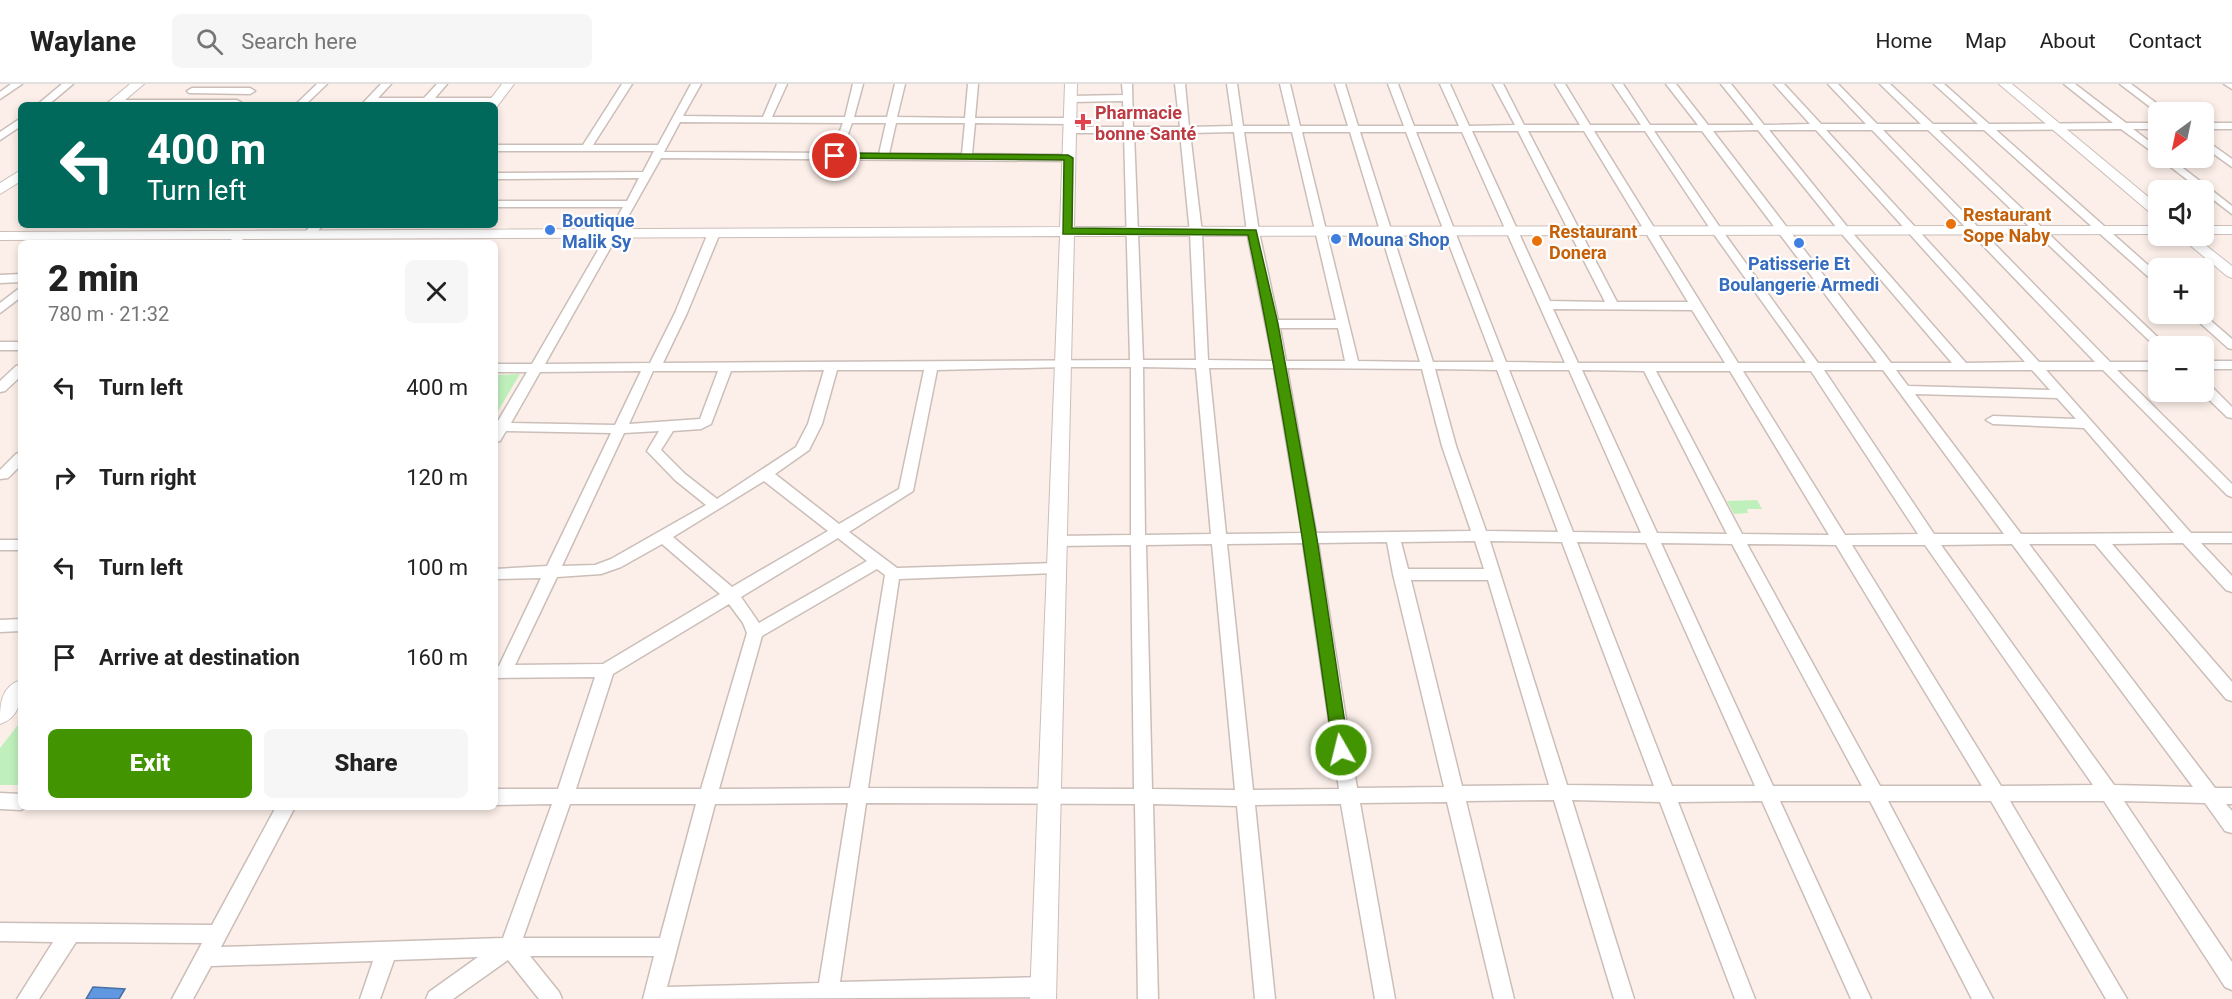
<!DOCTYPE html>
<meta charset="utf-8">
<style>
:root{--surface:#fff;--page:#f6f6f6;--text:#222;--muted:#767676;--line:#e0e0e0;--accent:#429500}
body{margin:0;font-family:Roboto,sans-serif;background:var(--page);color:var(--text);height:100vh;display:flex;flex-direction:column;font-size:22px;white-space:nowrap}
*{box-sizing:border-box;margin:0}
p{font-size:20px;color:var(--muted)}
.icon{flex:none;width:33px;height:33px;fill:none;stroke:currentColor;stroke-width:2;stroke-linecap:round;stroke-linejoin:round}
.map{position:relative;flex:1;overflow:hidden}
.details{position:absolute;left:18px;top:156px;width:480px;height:570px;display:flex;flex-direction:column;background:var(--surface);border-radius:9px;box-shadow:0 3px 9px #0003}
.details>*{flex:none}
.hud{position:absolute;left:18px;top:18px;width:480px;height:126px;border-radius:9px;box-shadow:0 3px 9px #0003;background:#00695c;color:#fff;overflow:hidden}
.needle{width:39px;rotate:213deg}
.tools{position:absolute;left:2148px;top:18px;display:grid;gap:12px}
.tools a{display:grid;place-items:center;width:66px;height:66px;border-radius:9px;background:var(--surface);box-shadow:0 3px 9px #0003;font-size:30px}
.pin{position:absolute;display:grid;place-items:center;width:51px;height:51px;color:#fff;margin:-26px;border:3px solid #fff;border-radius:50%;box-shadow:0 2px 6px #0007}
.me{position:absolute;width:66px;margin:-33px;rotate:352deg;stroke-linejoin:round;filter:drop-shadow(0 0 4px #0008)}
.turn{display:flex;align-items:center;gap:21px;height:126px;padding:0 30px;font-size:27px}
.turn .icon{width:78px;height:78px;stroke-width:2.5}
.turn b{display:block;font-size:42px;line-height:51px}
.round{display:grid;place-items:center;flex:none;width:63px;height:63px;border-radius:9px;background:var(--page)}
.overview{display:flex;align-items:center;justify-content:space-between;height:102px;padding:0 30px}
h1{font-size:36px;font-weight:800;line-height:45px}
.action{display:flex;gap:12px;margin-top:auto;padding:12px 30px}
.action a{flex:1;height:69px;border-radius:9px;background:var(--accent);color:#fff;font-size:24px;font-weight:800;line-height:69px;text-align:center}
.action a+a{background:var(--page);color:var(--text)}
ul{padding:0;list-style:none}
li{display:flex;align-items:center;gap:18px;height:90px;padding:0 30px}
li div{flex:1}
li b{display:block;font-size:22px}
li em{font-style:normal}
header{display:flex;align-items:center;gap:36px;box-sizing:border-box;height:84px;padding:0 30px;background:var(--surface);border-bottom:2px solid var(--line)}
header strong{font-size:28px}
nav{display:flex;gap:33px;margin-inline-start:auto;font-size:21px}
.search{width:420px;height:54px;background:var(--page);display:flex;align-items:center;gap:15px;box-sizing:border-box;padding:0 21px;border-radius:9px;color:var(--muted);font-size:22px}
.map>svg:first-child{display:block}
.green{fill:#bff0bc}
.water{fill:#5f97e1;stroke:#496fa3;stroke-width:1.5}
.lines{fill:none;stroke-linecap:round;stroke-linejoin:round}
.minor-casing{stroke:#cbbeb9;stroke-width:3}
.tertiary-casing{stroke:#cbbeb9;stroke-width:2}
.minor{fill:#fff;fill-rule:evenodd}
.tertiary{fill:#fff;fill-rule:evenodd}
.route{fill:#429500;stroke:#2b6100;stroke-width:1.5}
.health-dot{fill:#e0444e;stroke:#fff;stroke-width:2}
.food-dot{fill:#e8710a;stroke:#fff;stroke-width:2}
.shop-dot{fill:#3f7fe0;stroke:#fff;stroke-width:2}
.labels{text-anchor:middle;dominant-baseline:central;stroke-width:4.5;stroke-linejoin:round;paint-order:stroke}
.far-health-label{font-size:18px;font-weight:bold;fill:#be3a42;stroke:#fff;text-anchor:start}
.far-food-label{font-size:18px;font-weight:bold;fill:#c56008;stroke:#fff;text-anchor:start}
.far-shop-label{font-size:18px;font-weight:bold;fill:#366cbe;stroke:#fff;text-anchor:start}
</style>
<header>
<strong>Waylane</strong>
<div class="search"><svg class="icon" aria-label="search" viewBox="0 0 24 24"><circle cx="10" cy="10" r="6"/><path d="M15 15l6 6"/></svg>Search here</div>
<nav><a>Home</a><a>Map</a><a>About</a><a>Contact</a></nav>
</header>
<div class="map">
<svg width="2232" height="915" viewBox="0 0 2232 915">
<rect width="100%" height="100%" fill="#fcefe9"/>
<path class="green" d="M520,290L495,332V291Z
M1757,416L1762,425H1747L1748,429L1734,430L1727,417Z
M21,637V701H0V664Z"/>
<path class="water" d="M93,903L125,905L119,915H86Z"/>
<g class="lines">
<defs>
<path id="minor" d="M11,0H22L0,15V8Z
M62,0H73L48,21H37Z
M317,0H327L305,21H295Z
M381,0H391L378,14H424L437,0H447L435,14H495L500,17L495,20L361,21Z
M622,0H632L593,61H658L691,0H701L683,32L763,33L777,0H787L772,33H845L853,0H863L854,33H887L895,0H905L897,33L965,34L968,0H978L975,34H1070L1075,37L1070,40L975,39L972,70L1068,71L1073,74L1068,77L661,74L545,280L650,279L675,229L708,149L714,146L720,149L687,229L663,279L1130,276L1124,49H1069L1064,46L1069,43H1124L1123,17L1071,18L1066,15L1071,12L1123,11L1122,0H1132L1133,43H1180L1175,0H1185L1189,43L1233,42L1227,0H1237L1243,42H1290L1280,0H1290L1300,42H1348L1335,0H1345L1358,42H1404L1388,0H1398L1414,42H1459L1440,0H1450L1469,42L1515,41L1493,0H1503L1524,41H1580L1555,0H1565L1590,41H1641L1613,0H1623L1650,41H1698L1666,0H1676L1708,41H1754L1721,0H1731L1764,41L1810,40L1774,0H1784L1821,40H1866L1828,0H1838L1877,40H1921L1880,0H1890L1933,40H1978L1934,0H1944L1989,40L2113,39L2064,0H2075L2126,39H2158V45H2133L2158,64V72L2121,45L1996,46L2158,190V200L2154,198L1984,46H1939L2167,262H2158V265L1928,46H1883L2110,278H2158V286H2117L2232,400V413L2227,411L2103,286H2046L2191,449H2232V459H2201L2232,492V508L2226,506L2183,459L2112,460L2232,598V617L2226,615L2095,460H2029L2215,704H2232V720H2226L2232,727V749L2225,747L2205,719L2124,717L2232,878V906L2225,903L2104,717H2010L2127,915H2106L1991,717H1888L1993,915H1972L1870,717H1780L1871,915H1851L1762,717L1678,718L1755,915H1735L1660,718L1572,716L1634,915H1614L1554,716L1466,717L1514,915H1494L1447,718L1360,719L1395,915H1375L1341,720L1255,721L1275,915H1255L1237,722L1153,720L1158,915H1138L1135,720L866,719L840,898L1044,893L1051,896L1054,903L1051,910L1044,913L643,915L654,872H530L559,908L562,915H539L508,876L453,915H426L429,908L478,873L394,876L380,915H360L373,877L211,882L193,915H172L202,859L76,858L39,915H17L53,858L0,857V839L212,841L276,723H295L221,863L503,854L552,720L495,721V705H558L595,593L495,594V582H499L541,494L495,495V485L547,482L611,349L506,347L500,357L495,358V342L527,288H495V280H532L623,123H495V117H627L639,94L495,95V89L643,88L654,67H495V61H583ZM680,38L843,39L831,69L664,68ZM852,39H886L879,70L841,69ZM896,39H965L962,70H889ZM1758,46L1841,149L1952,279H1891L1713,47ZM1769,46H1816L2025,278L1966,279L1849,145ZM1826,46H1872L2095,278H2039ZM1472,47H1518L1605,218L1550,217ZM1528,47H1584L1688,218H1617ZM1594,47H1645L1713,149L1806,279H1738ZM1654,47H1702L1877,279H1818L1721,145ZM1234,48L1247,148L1273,277L1208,276L1202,149L1190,49ZM1244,48H1292L1336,236H1278L1259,148ZM1302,48H1350L1420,278L1358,277ZM1360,48H1406L1494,278H1433ZM1416,48H1462L1565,279L1506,278ZM1134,49H1180L1190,149L1196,276H1143ZM1553,225L1692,226L1725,279H1578ZM1280,244H1338L1345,277H1286ZM1065,283H1131V451L1057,452L1050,457L1057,462L1131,461L1134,705L868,704L899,495L1056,489L1061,488L1064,484L1061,480L1056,479L897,484L849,448L913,407L937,286ZM1143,283L1196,284L1211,450L1145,451ZM1209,284H1274L1302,449L1226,450ZM1287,284L1422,285L1442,362L1471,447L1316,449ZM1435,285L1497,286L1558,448L1486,447L1456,362ZM824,286L808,340L796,363L717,415L685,390L661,366L673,347L701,345L711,340L731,287ZM837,286H924L899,405L839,440L775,390L809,366L822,340ZM1509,286H1569L1641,449L1573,448ZM1582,286L1644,287L1727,450L1657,449ZM1824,286H1883L2004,450H1934ZM1896,286H2032L2050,306L1908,302ZM641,287L615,341L511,339L540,288ZM653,287H718L700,335L629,340ZM1656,287H1730L1829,451L1742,450ZM1743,287H1811L1918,450L1845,451ZM1915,310L2057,314L2076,335L1993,332L1986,336L1993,340L2084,344L2174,449L2021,450ZM659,347L647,367L675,396L706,421L611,475L595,481L562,482L624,349ZM764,397L828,447L732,503L673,453ZM838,454L867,477L759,539L741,513ZM1475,457L1484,485H1408L1401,458ZM1490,457L1562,458L1654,702L1567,701ZM1387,458L1393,490L1444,703L1357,704L1318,459ZM1577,458L1646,459L1755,702H1672ZM1303,459L1339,705L1253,706L1227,460ZM1661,459L1732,460L1862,702H1773ZM662,460L720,510L603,580L515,581L557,493L601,490L621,483ZM1212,460L1235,706L1152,705L1146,461ZM1747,460L1836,461L1982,702H1880ZM2012,460L2193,703L2114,701L1941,461ZM1852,461H1925L2093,701L2001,702ZM877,485L885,491L850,704L719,705L762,552ZM1411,496H1488L1549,701L1462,702ZM729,520L743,539L747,549L701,705H576L613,590ZM848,719L819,899L667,903L715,720ZM570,720H696L660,854H523Z
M2120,0H2131L2168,28L2158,29Z
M2224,0H2232V5Z
M192,4H250L255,7L250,10L189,9L187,7Z
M114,16H237L242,19L240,21H111V17Z
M21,34V42L0,56V48Z
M2204,39H2232V45H2204Z
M2204,55L2232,75V83L2204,63Z
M2159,74H2170L2232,122V130Z
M311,141H323L313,153H305L303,151Z
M241,148L247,151L239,159H227Z
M21,190V198L0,199V191Z
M21,203V213L0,229V219Z
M2190,230H2203L2232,255V265L2228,264Z
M0,258H21V266H0Z
M2204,277H2232V285H2204Z
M21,281V292L5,307L0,308V297L16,282Z
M2204,299L2209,300L2232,323V334L2227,333L2201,308H2204Z
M21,368V381L8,394L0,395V386L16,370Z
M0,456H21V466H0Z
M21,535V547L0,548V536Z
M0,709L21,710V723H27L21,726L0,725Z"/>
<path id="tertiary" d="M130,0H144L119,21H105Z
M502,0H514L496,24L495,21H486Z
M1065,0H1077L1074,143L2158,142V150L1074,152L1056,915H1030L1060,152L0,156V148L1060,143Z
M1999,0H2012L2158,121V132L2153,131Z
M21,86V97L0,110V99Z
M2204,142H2232V150H2204Z
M2179,152H2194L2232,182V194L2227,192Z
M21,596C21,615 21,633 0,640C0,621 0,603 21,596Z"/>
</defs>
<use href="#minor" class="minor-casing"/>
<use href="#tertiary" class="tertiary-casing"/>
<use href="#minor" class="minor"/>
<use href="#tertiary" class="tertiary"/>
</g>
<path class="route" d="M835,69L1068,71L1073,74L1072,144L1256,146L1278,240L1317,455L1349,666L1347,671L1341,673L1335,671L1333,666C1309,494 1284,321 1248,151L1063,150L1064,76L831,74L830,72Z"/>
<path class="health-dot" d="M1080 29h6v6h6v6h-6v6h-6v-6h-6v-6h6z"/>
<g class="food-dot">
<circle cx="1951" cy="140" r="6"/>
<circle cx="1537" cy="157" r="6"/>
</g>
<g class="shop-dot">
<circle cx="550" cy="146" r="6"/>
<circle cx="1336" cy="155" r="6"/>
<circle cx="1799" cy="159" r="6"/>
</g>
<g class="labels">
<g class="far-health-label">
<text x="1095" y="28">Pharmacie<tspan x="1095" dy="21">bonne Santé</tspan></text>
</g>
<g class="far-food-label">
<text x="1963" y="130">Restaurant<tspan x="1963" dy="21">Sope Naby</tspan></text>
<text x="1549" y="147">Restaurant<tspan x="1549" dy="21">Donera</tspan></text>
</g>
<g class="far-shop-label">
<text x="562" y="136">Boutique<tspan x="562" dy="21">Malik Sy</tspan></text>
<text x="1348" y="155">Mouna Shop</text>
<text x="1799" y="179" text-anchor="middle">Patisserie Et<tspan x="1799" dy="21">Boulangerie Armedi</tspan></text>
</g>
</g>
</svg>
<div class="tools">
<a><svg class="needle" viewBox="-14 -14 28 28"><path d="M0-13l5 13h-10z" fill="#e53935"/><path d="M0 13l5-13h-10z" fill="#767676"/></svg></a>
<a><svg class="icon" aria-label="sound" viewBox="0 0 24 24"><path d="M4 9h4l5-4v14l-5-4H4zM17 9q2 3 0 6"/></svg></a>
<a>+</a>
<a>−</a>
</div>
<div class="pin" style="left:835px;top:72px;background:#d93025"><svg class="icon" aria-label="arrive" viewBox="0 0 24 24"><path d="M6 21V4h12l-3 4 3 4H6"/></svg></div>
<svg class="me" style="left:1341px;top:666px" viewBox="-20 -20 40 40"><circle r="17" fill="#429500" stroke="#fff" stroke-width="3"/><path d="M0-11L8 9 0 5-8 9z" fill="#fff"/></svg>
<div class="hud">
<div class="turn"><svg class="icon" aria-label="left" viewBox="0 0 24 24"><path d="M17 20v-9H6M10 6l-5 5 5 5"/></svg><div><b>400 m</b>Turn left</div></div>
</div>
<section class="details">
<div class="overview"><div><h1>2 min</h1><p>780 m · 21:32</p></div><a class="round"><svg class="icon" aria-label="close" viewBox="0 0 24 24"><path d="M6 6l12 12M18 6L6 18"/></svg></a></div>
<ul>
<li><svg class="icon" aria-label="left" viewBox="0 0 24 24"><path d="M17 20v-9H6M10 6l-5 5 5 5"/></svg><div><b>Turn left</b></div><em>400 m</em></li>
<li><svg class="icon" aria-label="right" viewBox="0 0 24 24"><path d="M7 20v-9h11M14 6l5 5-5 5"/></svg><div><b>Turn right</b></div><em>120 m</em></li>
<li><svg class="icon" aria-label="left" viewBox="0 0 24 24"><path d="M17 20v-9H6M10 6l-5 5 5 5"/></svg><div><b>Turn left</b></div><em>100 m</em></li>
<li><svg class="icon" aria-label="arrive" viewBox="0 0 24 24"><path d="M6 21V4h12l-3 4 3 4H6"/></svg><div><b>Arrive at destination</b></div><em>160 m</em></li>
</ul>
<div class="action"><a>Exit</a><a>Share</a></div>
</section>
</div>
